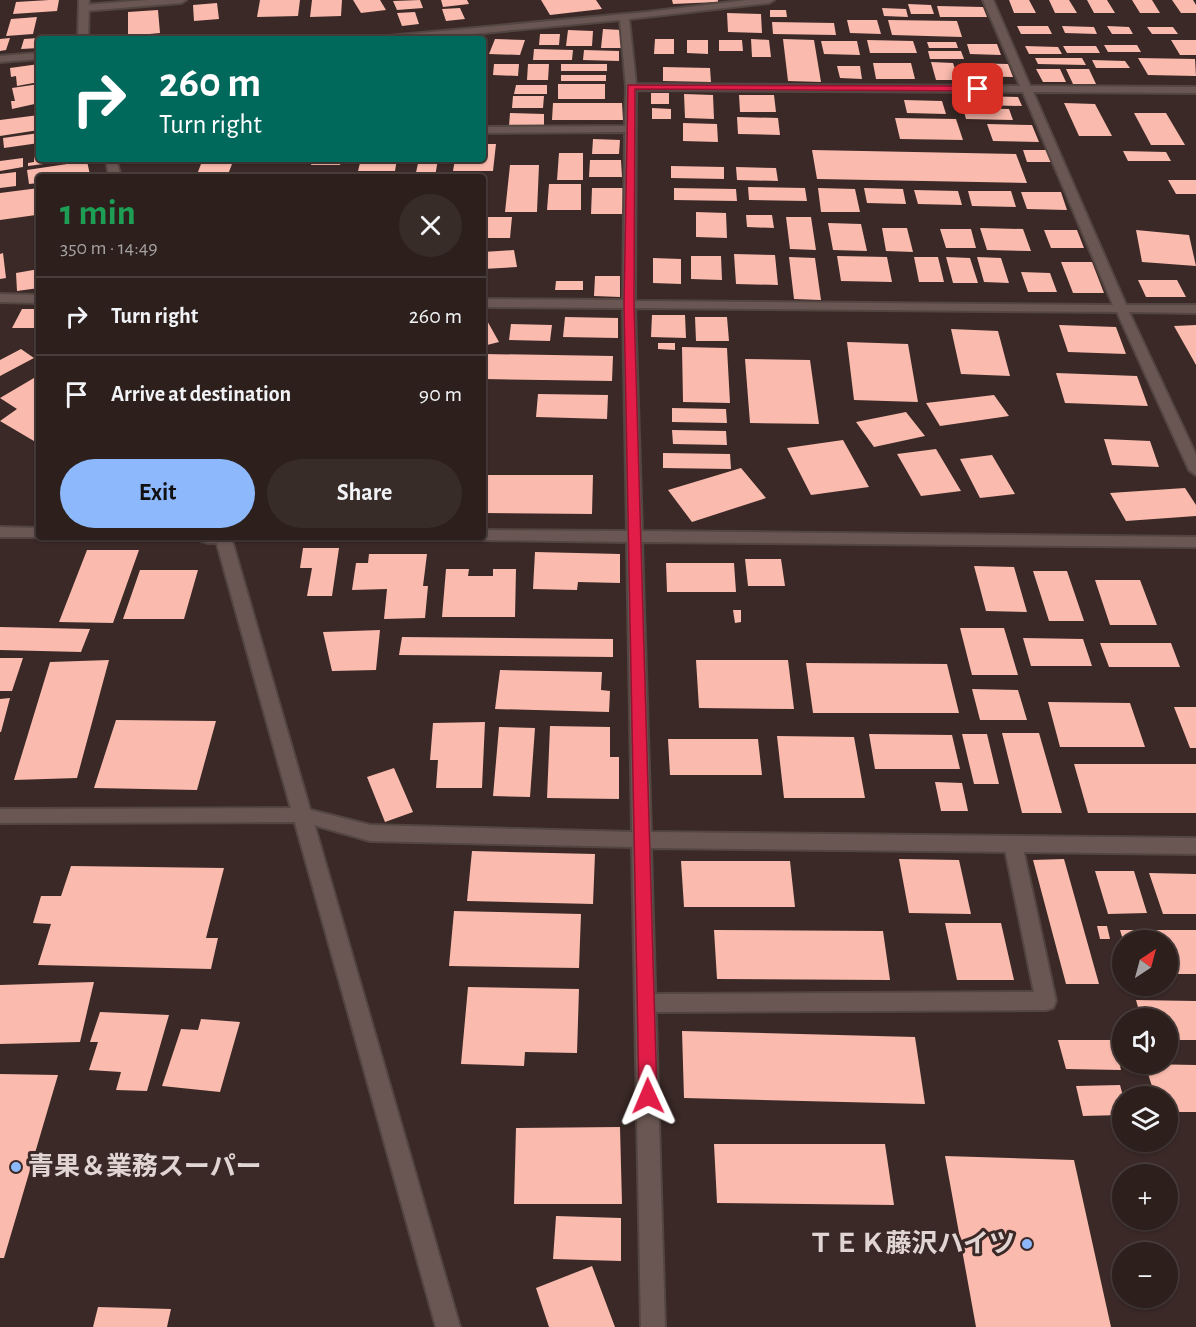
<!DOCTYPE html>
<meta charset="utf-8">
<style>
:root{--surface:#2c1f1c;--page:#382c29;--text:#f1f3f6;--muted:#a6a2a3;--line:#483d3b;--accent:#8db9fc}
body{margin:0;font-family:"Alegreya Sans","Noto Sans JP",sans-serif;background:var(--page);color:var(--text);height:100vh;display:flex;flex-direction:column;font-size:22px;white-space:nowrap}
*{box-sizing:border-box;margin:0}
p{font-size:20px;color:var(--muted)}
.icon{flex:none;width:33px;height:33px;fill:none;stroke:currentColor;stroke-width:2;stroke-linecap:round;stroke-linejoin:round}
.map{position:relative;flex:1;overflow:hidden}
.panel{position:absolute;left:36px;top:174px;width:450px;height:366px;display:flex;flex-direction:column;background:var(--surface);border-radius:6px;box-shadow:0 2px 4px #0004,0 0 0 2px var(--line)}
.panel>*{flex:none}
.top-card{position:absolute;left:36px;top:36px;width:450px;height:126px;border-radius:6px;box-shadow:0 2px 4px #0004,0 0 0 2px var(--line);background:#00695c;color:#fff;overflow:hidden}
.needle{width:39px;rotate:36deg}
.controls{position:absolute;left:1112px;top:930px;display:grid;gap:12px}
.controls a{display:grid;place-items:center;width:66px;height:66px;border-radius:50%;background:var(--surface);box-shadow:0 2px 4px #0004,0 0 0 2px var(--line);font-size:30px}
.pin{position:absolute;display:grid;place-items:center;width:51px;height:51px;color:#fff;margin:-26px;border-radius:12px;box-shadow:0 3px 9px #0006}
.me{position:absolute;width:66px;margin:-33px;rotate:359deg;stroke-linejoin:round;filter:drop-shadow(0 0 4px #0008)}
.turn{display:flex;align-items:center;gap:21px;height:126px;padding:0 24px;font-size:27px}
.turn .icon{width:78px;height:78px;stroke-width:2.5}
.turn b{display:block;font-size:42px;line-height:51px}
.round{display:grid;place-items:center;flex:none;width:63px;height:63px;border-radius:32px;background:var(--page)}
.headline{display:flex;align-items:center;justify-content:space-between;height:102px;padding:0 24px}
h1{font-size:36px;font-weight:700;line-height:45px;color:#1e9e55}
.primary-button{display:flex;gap:12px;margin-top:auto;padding:12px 24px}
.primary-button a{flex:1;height:69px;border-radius:36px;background:var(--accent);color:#111;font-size:24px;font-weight:700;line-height:69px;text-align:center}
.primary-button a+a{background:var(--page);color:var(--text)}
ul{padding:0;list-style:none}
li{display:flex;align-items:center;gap:18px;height:78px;padding:0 24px;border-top:2px solid var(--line)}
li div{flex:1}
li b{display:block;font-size:22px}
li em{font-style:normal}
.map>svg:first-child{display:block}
.building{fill:#fabaad}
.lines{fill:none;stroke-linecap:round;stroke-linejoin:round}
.service-casing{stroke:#534541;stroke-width:4}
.minor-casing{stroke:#534541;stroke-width:4}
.tertiary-casing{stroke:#534541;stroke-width:4}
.service{fill:#6a5753;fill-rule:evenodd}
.minor{fill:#6a5753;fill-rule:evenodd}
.tertiary{fill:#6a5753;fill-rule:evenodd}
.route{fill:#e11d48;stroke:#92132f;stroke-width:1.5}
.poi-dot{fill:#8db9fc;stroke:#3a2926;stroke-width:2}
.labels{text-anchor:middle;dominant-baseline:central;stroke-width:6;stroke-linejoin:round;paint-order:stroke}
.near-poi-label{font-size:26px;font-weight:bold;fill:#e1d5d3;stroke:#3a2926;text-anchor:start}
</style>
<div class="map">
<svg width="1196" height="1327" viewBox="0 0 1196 1327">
<rect width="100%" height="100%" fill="#3a2926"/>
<path class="building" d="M49,0H59L57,11L13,14L16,2Z
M260,0H300L298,16L257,17Z
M312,0H342L341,16L310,17Z
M353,0H380L386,10L361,13Z
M420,0L423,8L397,10L393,1Z
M441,0H467L469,4L443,7Z
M541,0H596L602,9L550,15Z
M672,0H718V2L673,4Z
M1009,0H1029L1036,13H1014Z
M1049,0H1069L1077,13H1055Z
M1087,0H1107L1115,13H1094Z
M1132,0H1152L1160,13H1140Z
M1172,0H1193L1196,5V13H1181Z
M217,3L219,19L194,21L193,5Z
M908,4L931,5L934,14H911Z
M937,6L983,7L987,17H940Z
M460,8L465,19L446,21L442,9Z
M882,8L906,9L908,17L884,16Z
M158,10L160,33L128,36V12Z
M770,10H786L787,17H770Z
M415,12L419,24L402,26L397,13Z
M727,13L761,14L762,33L728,32Z
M37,17L33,34L6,36L11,19Z
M847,20H877L881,34L850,33Z
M888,20L957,21L962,37L892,35Z
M772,22L834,23L836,35L773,34Z
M1017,26H1048L1052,34H1021Z
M1062,26L1094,27L1097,34L1065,33Z
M1107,26L1129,27L1133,34H1112Z
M1147,27H1173L1178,34H1152Z
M603,29L622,30L621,48H601Z
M568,30L593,31L592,46H566Z
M540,34H560L559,45H539Z
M10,38L6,50L0,51V39Z
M39,38V48L21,49L24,39Z
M495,39L525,40L520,55L489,54Z
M655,39H674V54H654Z
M751,39L769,40L771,57H752Z
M783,39L814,40L821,82L788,81Z
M687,40H708V54L687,53Z
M719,40H742L743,51H719Z
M867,40L913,41L917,53H870Z
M1171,40H1196V55H1180Z
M821,41H857L860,55L824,54Z
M927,42H956L958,48H929Z
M967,44H997L1001,55L970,54Z
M1104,45H1137L1141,52H1108Z
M1025,46L1058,47L1062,54H1029Z
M1063,46H1096L1100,53H1067Z
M534,49L573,50L572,60H533Z
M584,50L619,51V61L583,60Z
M928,51H961L964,59H930Z
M1035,58H1082L1086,65L1038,64Z
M1138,58L1195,59L1196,76L1148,75Z
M1092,60L1125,61L1130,68H1096Z
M931,62L953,63L959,80H936Z
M873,63H911L915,79H876Z
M965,63L1008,64L1013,77L969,76Z
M39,64V82L17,86L16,76L11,77L10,68Z
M494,64H519L518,76L493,75Z
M528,64H549L548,80H527Z
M561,64H607V71H561Z
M837,66H860L862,79L840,78Z
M663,67L710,68L711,82L663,81Z
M1036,69H1060L1066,82H1043Z
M1066,69H1089L1096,84H1073Z
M561,75H606V81H561Z
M39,84V103L12,109L11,101H15L12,88Z
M558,84H605V99H558Z
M516,85H547V94H514Z
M651,93H669V104H651Z
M684,94L713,95L714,119L685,118Z
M739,95H774L776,112H740Z
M513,96H544L543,108H512Z
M977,96L1018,97L1022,106L980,105Z
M904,100L942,101L946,114L907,113Z
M553,103H622L623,120H552Z
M1064,103L1095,104L1112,136H1079Z
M652,108L671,109V119H652Z
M963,108L1009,109L1013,120L966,119Z
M510,113L544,114V126H509Z
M1134,113H1166L1185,145H1151Z
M39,115V130L0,136V120Z
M737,117L778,118L780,135L738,134Z
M895,118L956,119L963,140L900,139Z
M683,123L717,124L718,142L683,141Z
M987,124L1032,125L1039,142L993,141Z
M39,133V143L4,148L3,138Z
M593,139L620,140L619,154H592Z
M483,144H496L493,171H453L455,159H483Z
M812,150L1016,154L1027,183L817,179Z
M1023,150H1046L1051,162H1027Z
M1123,151L1166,152L1171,161H1128Z
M559,153H583V180H557Z
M34,156H39V159L75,160L28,166V163L34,162Z
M23,158V167L0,171V161Z
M313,159H342L340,165H311Z
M361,159H397L395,171H358Z
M419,159H438L435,177H415Z
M590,160H621L622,177H589Z
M87,161L90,175L39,177V183L29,184L27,170Z
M201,164H232L227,177H196Z
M510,165H539L537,212H505Z
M671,166L724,167V179L671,178Z
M736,167L776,168L778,181L737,180Z
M16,172V186L0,188V174Z
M1168,180H1196V194H1176Z
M549,184H581V210H547Z
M748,187L805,188L807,201L749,200Z
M39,188V247H37L36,215L0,220V193Z
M592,188H623V214H591Z
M674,188L736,189L737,201L674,200Z
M818,188L855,189L860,212H821Z
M864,188L903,189L906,204L867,203Z
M914,190L958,191L962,205L918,204Z
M968,191H1011L1016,207L972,206Z
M1021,192H1061L1067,210L1027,209Z
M696,212L726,213L727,238L696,237Z
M746,215H772L774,228L747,227Z
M483,217H512L510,238H483Z
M786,217H811L816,250L790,249Z
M828,223L861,224L867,251L833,250Z
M882,228H907L913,252L886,251Z
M980,228L1023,229L1031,251L987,250Z
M940,229H971L976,248H946Z
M1044,230H1077L1084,248H1051Z
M1136,230L1189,235L1196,266L1142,262Z
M514,250L517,267L483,269V252Z
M3,253L6,278L0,279V254Z
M734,254L775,255L778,285L736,284Z
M691,256H721L722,280L691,279Z
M837,256L887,257L892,282L841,281Z
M789,257L815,258L821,300L794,299Z
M914,257H938L944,282H919Z
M946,257L970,258L978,283H953Z
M977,257L1001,258L1009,283L984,282Z
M653,258L681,259V284L653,283Z
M1061,262H1092L1104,293H1073Z
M39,269V288L17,291L16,273Z
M1021,272L1050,273L1057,292H1028Z
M595,276H620V297L594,296Z
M1138,280H1177L1186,297H1146Z
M556,281H583V290H555Z
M22,309H39V328H12Z
M652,315H685L686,338L651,337Z
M483,317H485L499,342L483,346Z
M565,317L618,318V338L563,337Z
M695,317H727L729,341H696Z
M511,324L552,325L550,341L509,340Z
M1059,325L1116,327L1126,354L1068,352Z
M1196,325V365L1174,326Z
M951,329L998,331L1010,376L961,374Z
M847,342L908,344L918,402L854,400Z
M658,343H675V350L658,349Z
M682,347L727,348L730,403L683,402Z
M21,349L34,358L0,376V360Z
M484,354L613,356L612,381L483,379Z
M745,359L810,360L819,424L750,423Z
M1056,373L1137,376L1148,406L1065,403Z
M39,375V444L0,421L17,409L0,398Z
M538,394L608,395L607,419L536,417Z
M994,395L1009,416L940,426L926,403Z
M672,408L726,409L727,423L672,422Z
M906,412L925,436L874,447L856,422Z
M672,430L726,431L727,445L673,444Z
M1104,439L1150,441L1159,467L1112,465Z
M843,440L869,487L811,495L787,448Z
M936,449L961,491L921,496L897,454Z
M663,453L730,454L731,469L663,468Z
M992,455L1015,494L980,498L960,459Z
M741,468L766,498L692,522L668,490Z
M483,475H593L592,514L483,513Z
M1185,488L1196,505V516L1126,521L1110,493Z
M303,548H339L332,596H307L312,568H300Z
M87,550H139L113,623L59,622Z
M535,552L620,554V583L578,582L577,590L533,589Z
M369,554H427L423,586H428L425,618L384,619L387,589L352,590L356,563H368Z
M745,559H781L785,586H748Z
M666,563H734L736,592H667Z
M974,566L1014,567L1027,612L986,611Z
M446,569H469L468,576H493V569H516L515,617H442Z
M140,570H198L184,619H123Z
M1033,571H1067L1084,621H1049Z
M1095,580H1140L1157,625H1110Z
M733,610H741V622L735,623Z
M0,627L90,629L81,652L0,650Z
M960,628H1004L1018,675H972Z
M380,630L376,670L332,671L323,632Z
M402,637L613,639V657L399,655Z
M1023,638L1083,639L1092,666H1031Z
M1100,643H1171L1180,667H1109Z
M0,658H23L12,691H0Z
M109,660L77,778L14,780L50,662Z
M696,660H788L794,709L699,708Z
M806,663L947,664L959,713H813Z
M500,670L602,672L601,690L610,691L609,712L495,709Z
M972,689L1018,690L1027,720H980Z
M10,698L1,732H0V699Z
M1048,702L1130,703L1145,747H1060Z
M1174,707H1196V748H1190Z
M116,720L216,721L197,790L94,788Z
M485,722L482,788H436L438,760H430L433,723Z
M550,726L610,727V757H619V799L547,798Z
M499,727L535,728L530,797L493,796Z
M1002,733H1039L1062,813H1022Z
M869,734L952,735L960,769H875Z
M962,734H987L999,784H974Z
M777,736L854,737L865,798H784Z
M668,739H758L762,775H670Z
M1074,764H1196V813H1088Z
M394,768L413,812L385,822L367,777Z
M935,782L962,783L968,811H941Z
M472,851L595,854L593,904L467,901Z
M899,859L959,860L971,914L909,913Z
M1064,859L1099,984H1066L1033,860Z
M681,861H790L795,907H684Z
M71,866L224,868L206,938H218L211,969L38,965L51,924L33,923L41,896H61Z
M1095,871H1134L1147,913L1108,914Z
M1149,873L1196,874V914H1163Z
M454,911L581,914L579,968L449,966Z
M945,923H1001L1014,980H957Z
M1097,926H1107L1110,939H1100Z
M714,930L883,931L890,980L717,979Z
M1120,930H1196V974H1167V940H1123Z
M94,982L80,1042L0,1044V985Z
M468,987L579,989L577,1053L525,1052L524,1066L461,1064Z
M1136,1000L1196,1001V1040H1167V1018H1141Z
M100,1012L169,1015L147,1091L116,1090L121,1072L89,1070L98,1042H90Z
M201,1019L240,1022L220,1092L162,1086L181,1029L198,1030Z
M682,1031L915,1037L925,1104L684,1098Z
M1058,1040H1114L1121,1070L1066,1069Z
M1145,1064L1196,1065V1112H1167V1096H1155Z
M0,1074L58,1075L4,1258H0Z
M1120,1085L1123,1096L1122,1115L1083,1116L1076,1086Z
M620,1127L622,1204H514L516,1128Z
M714,1144H885L894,1205L717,1203Z
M945,1156L1074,1160L1111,1327H976Z
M556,1216L621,1218V1261L553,1259Z
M592,1266L615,1327H549L536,1288Z
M98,1307L171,1309L167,1327H93Z"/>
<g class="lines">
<defs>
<path id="service" d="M148,0H186L181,3L84,11L79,8L84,5Z
M1013,836L1020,839L1022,844L1056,1001L1053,1008L1046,1010L645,1012L638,1010L635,1003L638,996L645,994L1034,992L1004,844L1006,839Z"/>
<path id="minor" d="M747,0H774L769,3L629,19L636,84L1020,86L983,0H993L1030,86L1196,87V93L1033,92L1126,305H1196V313L1129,312L1196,455V475L1189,470L1117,312L635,308L642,531L1196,537V547L642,542L651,832L1196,838V854L651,848L665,1327H641L632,847L370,841L303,822L0,823V809L303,808L370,825L632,832L627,542L483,540L477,537H483V530L627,531L623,308L483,307V299L623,300L625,132L483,133V127L625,126L626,87L620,20L419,39H383L388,36L647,12ZM636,90L1023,92L1113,305L635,301Z
M39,53V59L0,62V56Z
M0,294L39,295V303L0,302Z
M0,527L39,528V537H43H0Z
M195,537H231C223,545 203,545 195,537Z"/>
<path id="tertiary" d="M79,0H89L88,39H78Z
M106,159H116L121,177H109Z
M215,537H231L460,1327H436Z"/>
</defs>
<use href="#service" class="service-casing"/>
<use href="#minor" class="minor-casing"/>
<use href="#tertiary" class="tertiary-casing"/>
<use href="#service" class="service"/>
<use href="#minor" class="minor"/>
<use href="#tertiary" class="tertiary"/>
</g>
<path class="route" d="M628,85L978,86L982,89L978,91L635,89L634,304L657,1096L654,1102L648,1104L641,1102L639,1096L624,304Z"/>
<g class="poi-dot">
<circle cx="16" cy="1167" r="6"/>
<circle cx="1027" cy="1244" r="6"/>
</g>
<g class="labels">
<g class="near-poi-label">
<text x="28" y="1167">青果＆業務スーパー</text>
<text x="1015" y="1244" text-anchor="end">ＴＥＫ藤沢ハイツ</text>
</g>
</g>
</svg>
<div class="controls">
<a><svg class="needle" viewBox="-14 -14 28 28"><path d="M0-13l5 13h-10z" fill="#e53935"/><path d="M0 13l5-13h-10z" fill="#a6a2a3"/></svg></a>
<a><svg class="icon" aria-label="sound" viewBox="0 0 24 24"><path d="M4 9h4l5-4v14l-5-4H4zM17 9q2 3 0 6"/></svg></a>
<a><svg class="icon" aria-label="layers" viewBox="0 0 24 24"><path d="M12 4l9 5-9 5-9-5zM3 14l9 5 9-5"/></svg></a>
<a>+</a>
<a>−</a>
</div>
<div class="pin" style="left:978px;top:89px;background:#d93025"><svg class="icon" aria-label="arrive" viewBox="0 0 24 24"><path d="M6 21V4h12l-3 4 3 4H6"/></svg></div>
<svg class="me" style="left:648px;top:1096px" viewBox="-20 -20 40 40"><path d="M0-17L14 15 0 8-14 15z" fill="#e11d48" stroke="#fff" stroke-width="4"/></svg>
<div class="top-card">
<div class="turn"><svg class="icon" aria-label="right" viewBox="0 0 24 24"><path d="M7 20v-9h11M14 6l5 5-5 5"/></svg><div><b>260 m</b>Turn right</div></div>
</div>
<section class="panel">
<div class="headline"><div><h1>1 min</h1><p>350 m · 14:49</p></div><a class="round"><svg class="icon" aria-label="close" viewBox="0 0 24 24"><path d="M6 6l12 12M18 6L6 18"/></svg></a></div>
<ul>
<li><svg class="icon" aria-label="right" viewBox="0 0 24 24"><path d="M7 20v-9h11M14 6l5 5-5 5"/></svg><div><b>Turn right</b></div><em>260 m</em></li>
<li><svg class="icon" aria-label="arrive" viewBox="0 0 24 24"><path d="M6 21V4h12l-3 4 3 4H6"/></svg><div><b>Arrive at destination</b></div><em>90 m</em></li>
</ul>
<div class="primary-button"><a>Exit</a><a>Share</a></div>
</section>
</div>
